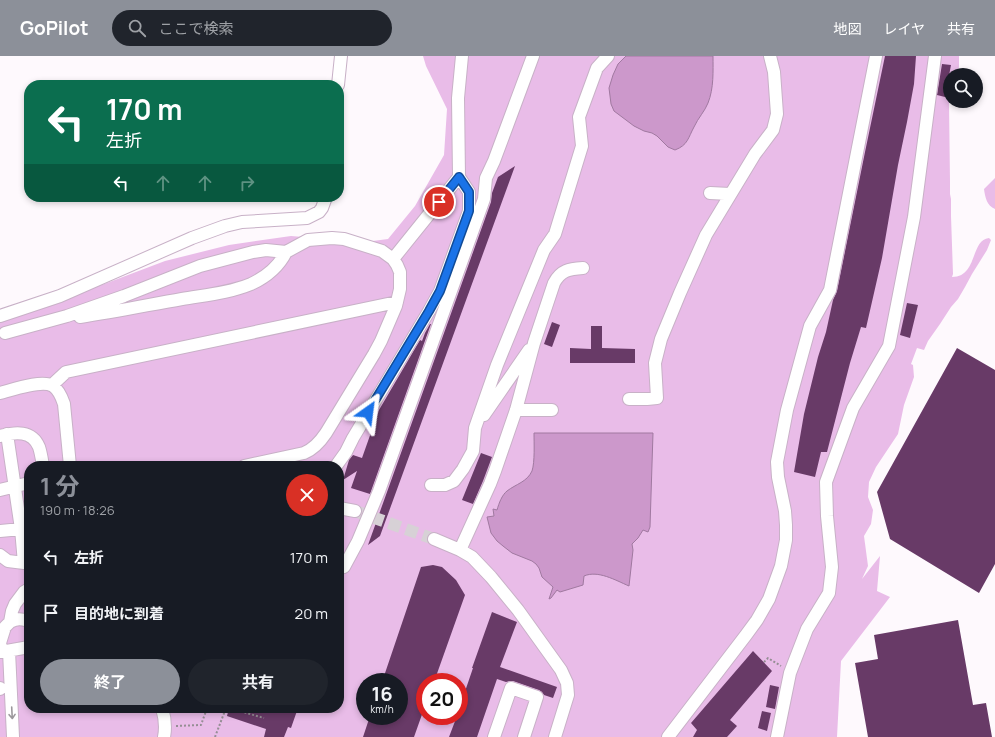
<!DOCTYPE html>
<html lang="ja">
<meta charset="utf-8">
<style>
:root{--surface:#171b24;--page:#20242c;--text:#f1f3f6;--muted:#9ea1a6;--accent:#8c9099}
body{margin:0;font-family:Manrope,"Noto Sans JP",sans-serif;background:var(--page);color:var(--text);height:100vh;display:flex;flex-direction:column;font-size:15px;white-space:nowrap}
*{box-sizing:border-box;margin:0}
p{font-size:13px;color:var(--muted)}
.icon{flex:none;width:22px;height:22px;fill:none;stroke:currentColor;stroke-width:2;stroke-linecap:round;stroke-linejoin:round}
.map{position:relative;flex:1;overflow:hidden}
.sheet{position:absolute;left:24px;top:405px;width:320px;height:252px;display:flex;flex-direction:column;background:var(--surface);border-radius:16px;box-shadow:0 2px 6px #0003}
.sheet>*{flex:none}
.hud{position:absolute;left:24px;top:24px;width:320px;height:122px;border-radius:16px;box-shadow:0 2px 6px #0003;background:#0b6e4f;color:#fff;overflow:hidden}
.fabs{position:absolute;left:943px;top:12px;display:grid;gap:8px}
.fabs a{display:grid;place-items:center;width:40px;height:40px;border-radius:50%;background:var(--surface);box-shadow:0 2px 6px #0003;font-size:20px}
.speed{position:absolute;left:356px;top:617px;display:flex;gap:8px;font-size:20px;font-weight:700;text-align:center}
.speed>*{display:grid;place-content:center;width:52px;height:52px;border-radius:50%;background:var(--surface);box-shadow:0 2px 6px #0003;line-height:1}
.speed small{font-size:10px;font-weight:400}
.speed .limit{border:6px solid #d22;background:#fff;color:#111}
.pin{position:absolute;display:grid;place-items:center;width:34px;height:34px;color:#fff;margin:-17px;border:2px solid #fff;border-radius:50%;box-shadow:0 1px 4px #0007}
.me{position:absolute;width:44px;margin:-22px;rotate:31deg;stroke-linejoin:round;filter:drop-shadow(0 0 3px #0008)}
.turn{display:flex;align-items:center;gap:14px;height:84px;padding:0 16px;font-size:18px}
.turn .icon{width:52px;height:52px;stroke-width:2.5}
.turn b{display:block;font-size:28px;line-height:34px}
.lanes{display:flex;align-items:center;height:38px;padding:0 16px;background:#0003;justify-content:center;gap:20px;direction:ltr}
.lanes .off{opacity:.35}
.round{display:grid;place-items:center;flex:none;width:42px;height:42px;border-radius:21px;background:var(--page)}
.summary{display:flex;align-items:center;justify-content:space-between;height:68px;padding:0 16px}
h1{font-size:24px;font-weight:700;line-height:30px;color:var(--accent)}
.primary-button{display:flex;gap:8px;margin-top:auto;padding:8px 16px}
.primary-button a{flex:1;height:46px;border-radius:24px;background:var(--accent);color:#fff;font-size:16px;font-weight:700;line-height:46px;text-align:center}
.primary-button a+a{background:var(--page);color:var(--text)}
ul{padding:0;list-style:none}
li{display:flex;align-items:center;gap:12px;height:56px;padding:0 16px}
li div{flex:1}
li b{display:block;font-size:15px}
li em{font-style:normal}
header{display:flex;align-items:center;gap:24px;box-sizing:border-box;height:56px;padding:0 20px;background:var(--accent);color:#fff}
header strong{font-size:19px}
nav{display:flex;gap:22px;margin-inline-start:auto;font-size:14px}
.search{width:280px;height:36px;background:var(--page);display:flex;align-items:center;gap:10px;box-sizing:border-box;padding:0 14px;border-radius:22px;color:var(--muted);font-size:15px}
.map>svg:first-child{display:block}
.green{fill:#e9bce8;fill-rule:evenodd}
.water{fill:#cc98cb;stroke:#a079a0}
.building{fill:#683a67}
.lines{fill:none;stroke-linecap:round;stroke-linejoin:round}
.minor-tunnel{stroke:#d7d1d6;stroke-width:12;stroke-dasharray:12 6;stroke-linecap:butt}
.minor-casing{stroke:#c8b1c7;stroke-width:14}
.path{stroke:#958e94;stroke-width:2;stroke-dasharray:2 2;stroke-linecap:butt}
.minor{stroke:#fff;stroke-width:12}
.oneway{stroke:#9c989c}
.route-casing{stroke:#114b97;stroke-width:10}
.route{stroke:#1a73e8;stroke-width:7}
</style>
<header>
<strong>GoPilot</strong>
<div class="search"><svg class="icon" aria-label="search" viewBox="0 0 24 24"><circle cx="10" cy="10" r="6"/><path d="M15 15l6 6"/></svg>ここで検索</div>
<nav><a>地図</a><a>レイヤ</a><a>共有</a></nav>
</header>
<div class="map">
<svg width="995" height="681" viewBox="0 0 995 681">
<rect width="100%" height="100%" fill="#fef9fd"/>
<path class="green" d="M423,0H959V11L956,19H950V43L949,47L950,126V138L951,143V160L953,218L952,221C978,221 970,184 989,182L991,184L987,194L972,218L965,231L958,243L951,251L940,268L928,285L924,294L917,292L911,308L913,309L914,321L904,349L898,378L876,411L869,426L868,441L873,454L871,468L864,480L868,510L862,523L880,500L877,535L890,541L841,605L837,681H0V265L91,233L165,205L229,189L291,180L365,186L388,183L415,150L444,99L447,53L426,10ZM29,410H339V652H29ZM365,626H399V660H365ZM425,626H459V660H425Z
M995,122V153C987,150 985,141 984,133Z"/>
<path class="water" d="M626,0H713C713,15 714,32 708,47C705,55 698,62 694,71C688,82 688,89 675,94L668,91L657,80L652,77L644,75L634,70L614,55L611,48L609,32L613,19L618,8Z
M534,377H653L650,471L648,476L643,474L638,482L632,488L633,494L629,530C615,524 598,514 584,520L583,529L560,536L557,534L551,542L549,543L553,531L542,521L539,512L536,508L532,505L512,497L503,490L497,485L491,477L487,461L494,460L493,453L497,454C499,447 502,439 507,435C516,428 527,426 532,415C535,406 534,387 534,377Z"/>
<path class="building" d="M885,0H916L914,28L907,66L898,109L882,202L866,272L861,271L850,307L827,396H821L815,421L794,416L804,358L818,301L826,276L833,244L837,235L865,96Z
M942,8L951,9L945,41L937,39Z
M515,110L380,480L368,489L491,146L492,137L498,121Z
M907,247L918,249L910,282L900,279Z
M552,266L560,269L552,291L544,288Z
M430,268H431L370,438L351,432L357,415L343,424L349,404L353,399L362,402L379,354L420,284L422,285L425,277Z
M591,270H602V292L635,293V307H570V292L591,293Z
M957,292L995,314V508L979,537L890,483L877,436Z
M481,397L492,401L483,425L473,448L462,444Z
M433,509L442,511L456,524L465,539L434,626H425V650L414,681H363L370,660H399V626H382L421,511Z
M492,556L517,566L500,611L557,631L553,642L544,639L542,636L539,634L513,625H510L506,626L497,623L477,681H449L457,660H459V653L473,612H472Z
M958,564L973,649L986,647L992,681H868L855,607L878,603L874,579Z
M753,595L772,615L730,664L737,670L727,681H693L697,674L691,667Z
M770,629L779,631L775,653L766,651Z
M229,652H298L291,672L288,671L284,681H264L266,673L227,660Z
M762,655L771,657L767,675L758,672Z"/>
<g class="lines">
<path class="minor-tunnel" d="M355,455L434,483"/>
<defs>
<path id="minor" d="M338,29L341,0
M710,137L730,138
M393,203L459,121
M0,260L60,240L192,182L225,170L242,166L307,162L319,156L322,152L326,141
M80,261C114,256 148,249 182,243C205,239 229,237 251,228C266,221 279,210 286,196
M5,277L67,260L124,240L200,210L253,196L266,194L286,196L308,184L332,182L344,183L382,195L393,203L397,209L400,216V233L396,250L381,285L374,298L326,377C320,386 314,393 304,397L244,410
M52,329L66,316L397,246
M0,337C12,334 42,323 53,330C59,334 62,342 64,348L70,410
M629,343H647L657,342L655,307L661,283L680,237L706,179L755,98L773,74L777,58L774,16L770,0
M516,354H552
M484,359L529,294
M7,378L21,473L24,507
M0,380C15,376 32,374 39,391C41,397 42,404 43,410
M336,410L346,396L353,382L429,255L440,235L469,155V136L459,121L458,42L462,0
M431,429H445L454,425L463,413L473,395L475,372L497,309L544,194L555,178L582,90L579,61L597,12L608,0
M0,434L29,427
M339,452L355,455
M0,475L21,473
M434,483L460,494L472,501L491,521L518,554L561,614L567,627L568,639L555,681
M460,494L490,428L495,415L516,354L534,287L554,227C561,214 569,213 583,212
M0,499L8,505L24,507L29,506
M344,511L358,485L379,435L484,143L486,122L494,105L533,0
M10,566C18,562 21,563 29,565
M9,595L13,681
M1,596L29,591
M2,596L0,587L5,571L10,566L12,555L15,548L24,536L29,533
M0,632V633
M162,652C165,662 166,671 164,681
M494,681L511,632L537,641L524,681
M668,681L746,579L757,564L769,543L781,510L786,484V469L785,455L778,421L777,406L787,354L810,270L830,234L876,0
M777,681L790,617L807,573L829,537L832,511L827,460L826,426L853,352L889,290L914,161L935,0"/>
</defs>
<use href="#minor" class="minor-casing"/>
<path class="path" d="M764,606L768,602L781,610
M229,652L264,662
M176,670L201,669L206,655V652
M215,681L226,652"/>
<use href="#minor" class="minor"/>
</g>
<defs><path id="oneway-shaft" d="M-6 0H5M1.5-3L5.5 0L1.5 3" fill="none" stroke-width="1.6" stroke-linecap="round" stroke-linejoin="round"/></defs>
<use class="oneway" href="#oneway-shaft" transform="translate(12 657) rotate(87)"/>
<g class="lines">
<defs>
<path id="route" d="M368,356L429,255L440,235L469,155V136L459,121L439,146"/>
</defs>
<use href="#route" class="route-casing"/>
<use href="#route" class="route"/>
</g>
</svg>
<div class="fabs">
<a><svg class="icon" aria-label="search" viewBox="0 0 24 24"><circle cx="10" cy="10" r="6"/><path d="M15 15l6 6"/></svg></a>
</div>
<div class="speed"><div>16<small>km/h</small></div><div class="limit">20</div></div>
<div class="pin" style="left:439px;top:146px;background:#d93025"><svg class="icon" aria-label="arrive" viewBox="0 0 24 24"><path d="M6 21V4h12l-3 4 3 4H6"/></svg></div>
<svg class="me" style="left:368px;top:356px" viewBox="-20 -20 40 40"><path d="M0-17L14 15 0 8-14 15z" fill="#1a73e8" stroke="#fff" stroke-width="4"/></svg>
<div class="hud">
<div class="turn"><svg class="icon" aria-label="left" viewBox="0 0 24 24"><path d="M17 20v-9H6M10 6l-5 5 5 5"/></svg><div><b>170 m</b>左折</div></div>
<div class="lanes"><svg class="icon" aria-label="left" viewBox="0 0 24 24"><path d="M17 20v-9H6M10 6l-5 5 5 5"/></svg><svg class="icon off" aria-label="ahead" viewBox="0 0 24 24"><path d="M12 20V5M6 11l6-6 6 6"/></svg><svg class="icon off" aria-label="ahead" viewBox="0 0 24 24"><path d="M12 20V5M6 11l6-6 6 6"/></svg><svg class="icon off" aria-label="right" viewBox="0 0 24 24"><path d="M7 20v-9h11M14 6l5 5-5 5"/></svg></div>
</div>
<section class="sheet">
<div class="summary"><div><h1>1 分</h1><p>190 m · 18:26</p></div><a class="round" style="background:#d93025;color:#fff"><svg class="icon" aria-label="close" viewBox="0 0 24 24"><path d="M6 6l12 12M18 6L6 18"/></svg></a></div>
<ul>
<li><svg class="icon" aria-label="left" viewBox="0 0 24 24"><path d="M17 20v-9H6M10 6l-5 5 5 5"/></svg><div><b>左折</b></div><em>170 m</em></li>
<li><svg class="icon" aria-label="arrive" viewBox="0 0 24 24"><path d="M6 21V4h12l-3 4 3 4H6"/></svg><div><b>目的地に到着</b></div><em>20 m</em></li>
</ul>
<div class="primary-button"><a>終了</a><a>共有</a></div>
</section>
</div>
